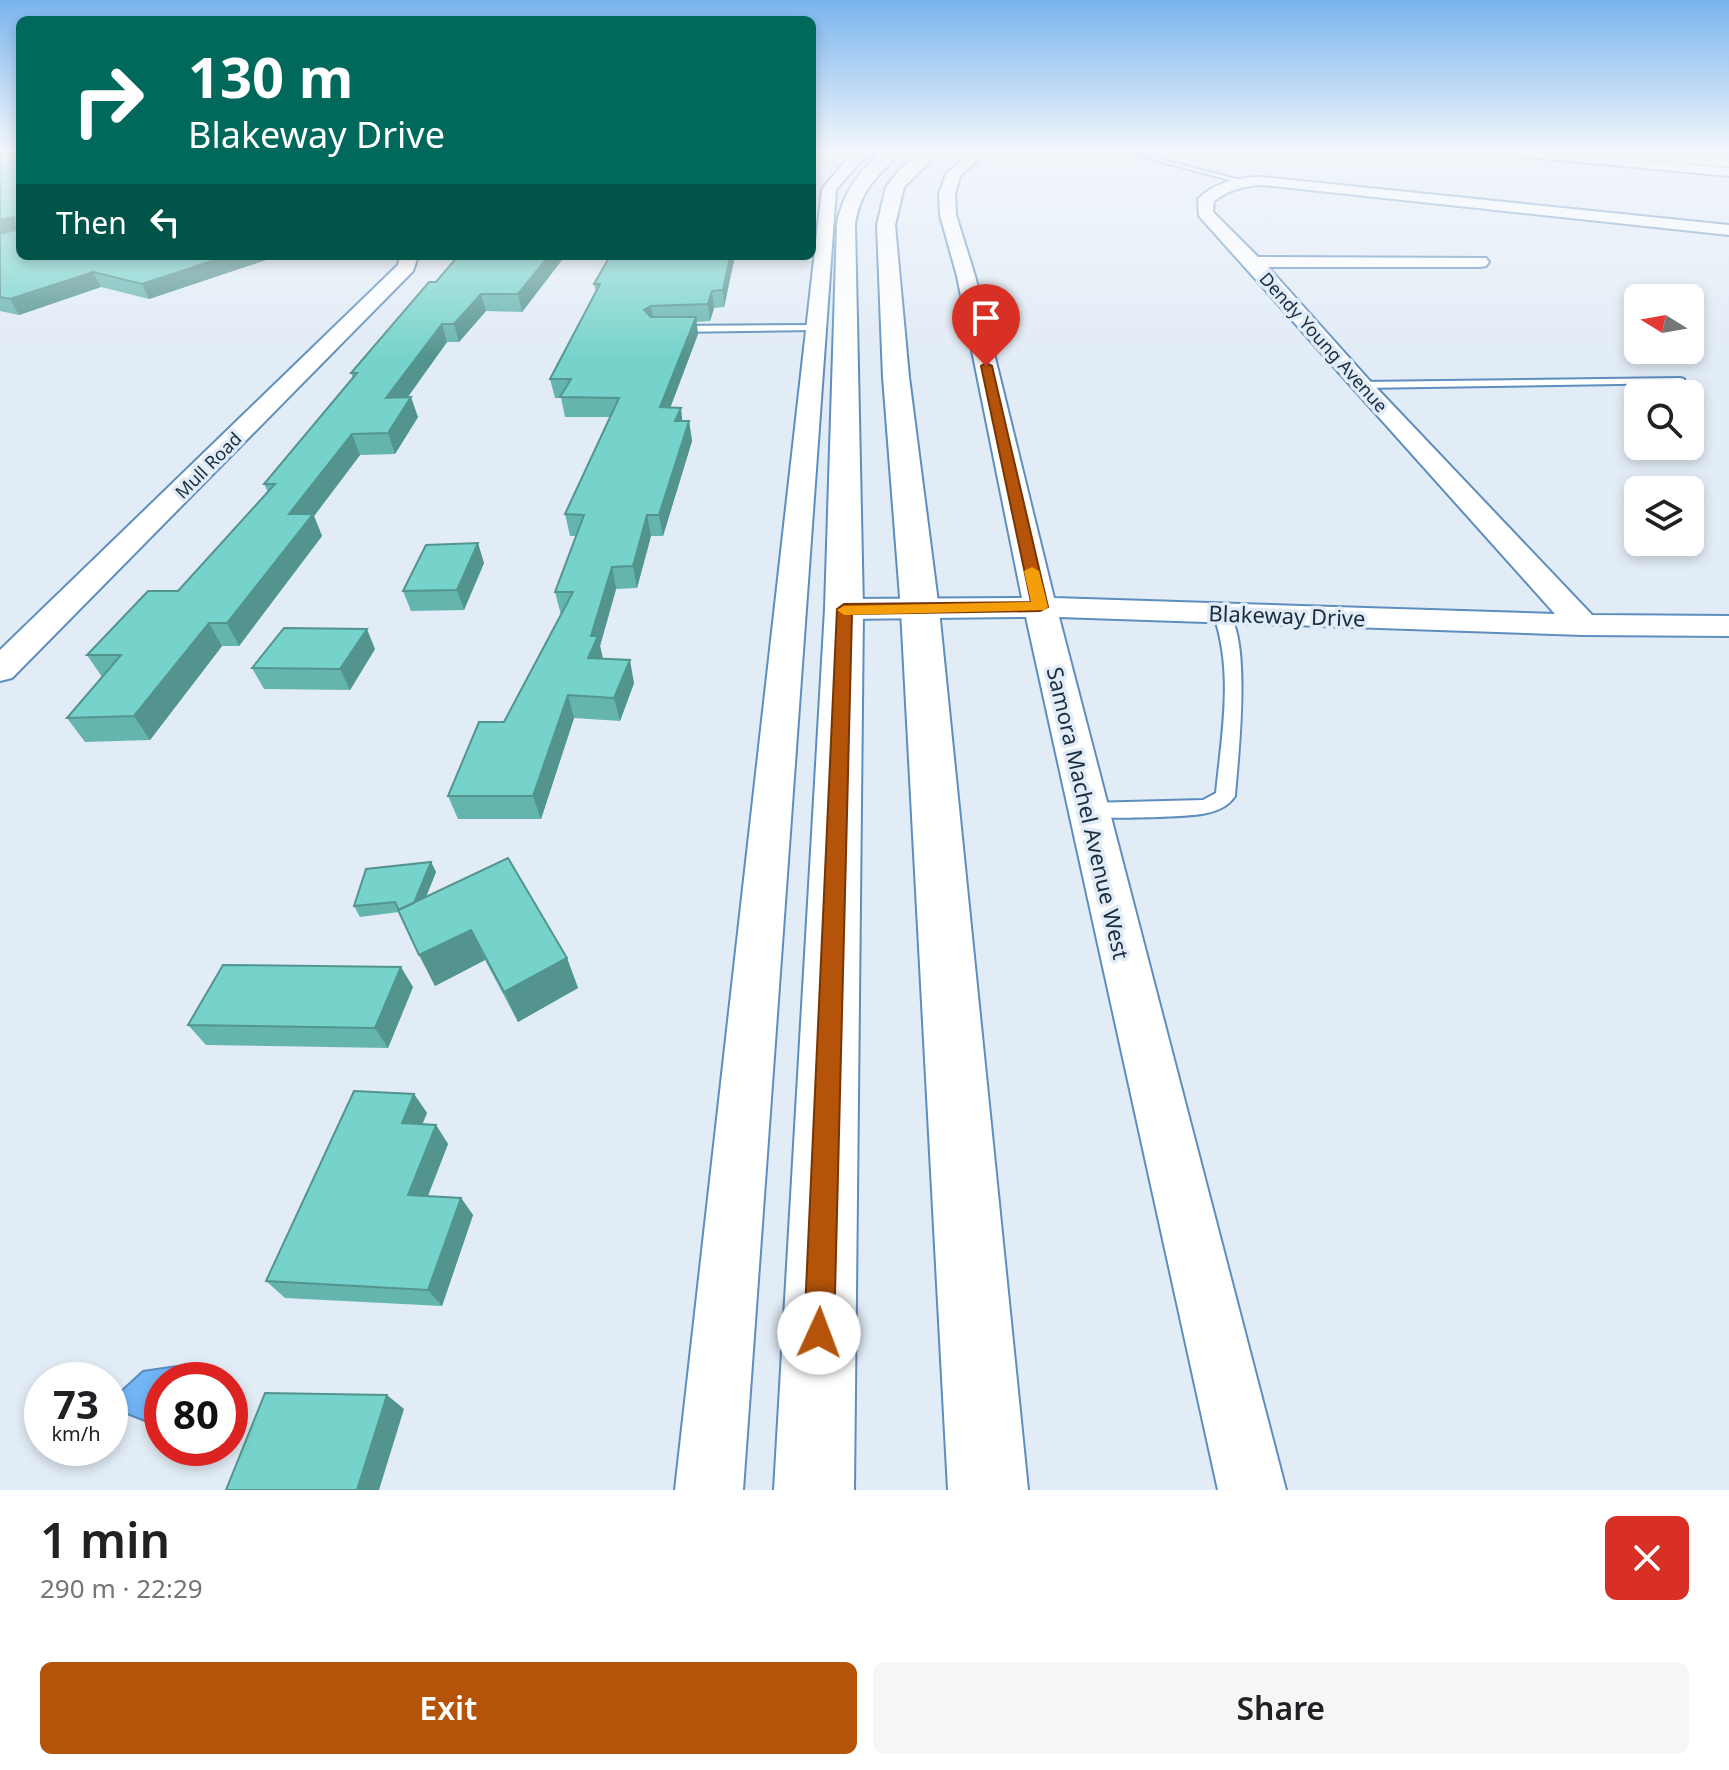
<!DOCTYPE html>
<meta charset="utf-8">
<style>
:root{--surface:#fff;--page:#f6f6f6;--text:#202124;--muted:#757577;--accent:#b45309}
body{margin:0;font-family:"Noto Sans",sans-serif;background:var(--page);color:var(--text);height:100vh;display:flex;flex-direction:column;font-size:30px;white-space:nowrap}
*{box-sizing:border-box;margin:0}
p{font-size:26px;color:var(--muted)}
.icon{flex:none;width:44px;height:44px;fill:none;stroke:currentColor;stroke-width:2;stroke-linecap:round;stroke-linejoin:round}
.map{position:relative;height:1490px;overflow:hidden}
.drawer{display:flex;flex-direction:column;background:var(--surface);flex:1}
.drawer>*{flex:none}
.guide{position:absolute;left:16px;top:16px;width:800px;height:244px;border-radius:12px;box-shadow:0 4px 12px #0003;background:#00695c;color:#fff;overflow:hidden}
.needle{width:52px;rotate:281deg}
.controls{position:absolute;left:1624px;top:284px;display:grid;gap:16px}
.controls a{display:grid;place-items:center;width:80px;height:80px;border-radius:12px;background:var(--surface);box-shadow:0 4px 12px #0003;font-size:40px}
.speed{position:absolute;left:24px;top:1362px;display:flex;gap:16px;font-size:40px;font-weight:700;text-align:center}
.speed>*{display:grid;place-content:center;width:104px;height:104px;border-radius:50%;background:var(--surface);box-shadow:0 4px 12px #0003;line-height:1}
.speed small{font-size:20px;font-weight:400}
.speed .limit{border:12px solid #d22;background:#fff;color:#111}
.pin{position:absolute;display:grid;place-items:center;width:68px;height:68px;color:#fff;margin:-82px -34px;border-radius:50% 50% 50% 0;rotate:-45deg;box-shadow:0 0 8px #0007}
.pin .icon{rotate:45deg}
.me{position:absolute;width:88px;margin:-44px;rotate:2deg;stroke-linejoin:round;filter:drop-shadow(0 0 6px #0008)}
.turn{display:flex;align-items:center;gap:28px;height:168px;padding:0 40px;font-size:36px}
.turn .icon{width:104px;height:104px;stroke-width:2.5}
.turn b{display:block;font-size:56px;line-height:68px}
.then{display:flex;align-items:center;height:76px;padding:0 40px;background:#0003;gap:16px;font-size:30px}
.round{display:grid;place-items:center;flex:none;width:84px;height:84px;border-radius:12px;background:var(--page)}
.summary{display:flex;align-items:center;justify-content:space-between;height:136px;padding:0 40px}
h1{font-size:48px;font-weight:600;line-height:60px}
.cta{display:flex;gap:16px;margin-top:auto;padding:16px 40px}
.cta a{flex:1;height:92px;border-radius:12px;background:var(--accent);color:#fff;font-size:32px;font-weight:600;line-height:92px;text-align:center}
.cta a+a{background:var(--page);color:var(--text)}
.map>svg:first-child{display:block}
.water{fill:#72b5f5;stroke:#588cbf;stroke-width:2}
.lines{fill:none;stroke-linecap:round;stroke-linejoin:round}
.service-casing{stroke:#5d8ebe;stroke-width:4}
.minor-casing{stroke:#5d8ebe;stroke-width:4}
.secondary-casing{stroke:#5d8ebe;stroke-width:4}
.trunk-casing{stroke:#5d8ebe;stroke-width:4}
.service{fill:#fff;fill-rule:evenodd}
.minor{fill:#fff;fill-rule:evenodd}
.secondary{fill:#fff;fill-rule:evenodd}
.trunk{fill:#fff;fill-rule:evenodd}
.wall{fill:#65b5af}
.shaded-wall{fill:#53948e}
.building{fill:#76d3cb;stroke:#53948e;stroke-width:2}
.route{fill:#b45309;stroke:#753606;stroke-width:2}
.slow{fill:#f59e0b}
.labels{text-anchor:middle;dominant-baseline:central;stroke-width:7;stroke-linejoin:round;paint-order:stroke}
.far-street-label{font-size:18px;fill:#1a2e42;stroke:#e2ecf6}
.street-label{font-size:22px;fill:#1a2e42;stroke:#e2ecf6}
</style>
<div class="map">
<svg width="1729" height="1490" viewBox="0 0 1729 1490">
<rect width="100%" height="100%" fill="#e2ecf6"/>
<path class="water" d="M184,1365L231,1378L230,1386V1380H162V1428L110,1407V1401L143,1371Z"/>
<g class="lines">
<defs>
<path id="service" d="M1114,149H1120L1244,181L1241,183Z
M814,325L817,326V330L673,332L668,329L673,326Z
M1680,378L1684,379V383L1361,388L1356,385L1361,382Z
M1221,608C1255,619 1237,765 1235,796C1228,807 1215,812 1202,814C1182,817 1098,820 1081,815L1078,810L1081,805L1088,803L1203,800L1216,793C1222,733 1234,671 1213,613Z"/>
<path id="minor" d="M862,149H879L860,162L836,190L743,1490H675L822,189L850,156Z
M975,149H990L960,176L955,194L956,215L975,276L1054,598L1555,614L1199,216L1198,199C1215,182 1239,177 1262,177L1729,225V235L1262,185C1243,186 1229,190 1214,201L1213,212L1258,257L1486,258L1489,262L1486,266L1480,267H1268L1369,380L1592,615L1729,616V636L1583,635L1059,617L1286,1490H1218L1026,617L844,619L833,616L828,609L833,602L844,599L1022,598L957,276L940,215L939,194L946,174Z
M1478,149H1528L1729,168V176L1485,153Z
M400,256H418L413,271L12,678L0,681V650L398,265Z"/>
<path id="secondary" d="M1577,149H1637L1729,157V167L1585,154Z"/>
<path id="trunk" d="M885,149H903C879,177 862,184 855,224L863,609L854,1490H774L825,609L837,224C843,192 860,169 885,149Z
M925,149H942L904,187L895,225L909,377L939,610L1028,1490H948L901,610L883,377L877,225L886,187L900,169Z"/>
</defs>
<use href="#service" class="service-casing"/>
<use href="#minor" class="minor-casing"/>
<use href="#secondary" class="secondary-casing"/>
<use href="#trunk" class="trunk-casing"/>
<use href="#service" class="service"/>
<use href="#minor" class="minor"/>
<use href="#secondary" class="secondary"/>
<use href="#trunk" class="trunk"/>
</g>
<path class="wall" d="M0,149L20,256H278L149,299L101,287L19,315L0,311Z
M458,256H565L522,312L486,311L459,342H447L407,397L418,417L395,454L360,455L314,516L322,536L239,646H222L150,740L85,742L67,718L102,677L87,655L178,591L268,492L264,484L353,378L351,373L436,282Z
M735,256L724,307L714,308L710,321L696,322L698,334L670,408L682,421H689L692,441L663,536H651L637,588L616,589L600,646L603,659L634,683L620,721L574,718L541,819H458L448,796L504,722L561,615L555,592L576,536H570L565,514L610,417H565L561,398H555L550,379L596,292L594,284Z
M484,563L464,610L411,611L403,591Z
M375,649L350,690L264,689L252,668Z
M431,862L436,872L426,897L567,958L578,988L518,1022L485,960L435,986L399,912L360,917L354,906Z
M413,987L388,1048L206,1045L188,1025Z
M414,1094L427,1113L422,1124L436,1125L448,1144L428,1196L461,1198L473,1215L442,1306L285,1298L266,1281Z"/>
<path class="shaded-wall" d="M0,149H20V152L0,156Z
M14,217L20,231L0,236V220Z
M227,256H278L149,299L142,284Z
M549,256H565L522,312L518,294Z
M730,256H735L724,307L723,290Z
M93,272L101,287L19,315L10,299Z
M712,291L714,308L710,321L708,304Z
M481,294L486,311L459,342L454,324Z
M651,306L654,323L644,310Z
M696,317L698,334L663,427L660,407Z
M442,324L447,342L393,418L386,398Z
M411,397L418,417L395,454L388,433Z
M681,408L683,427L675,421Z
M689,421L692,441L663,536L659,515Z
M352,434L360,455L314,516L322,536L239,646L227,623L289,514Z
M647,515L651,536L637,588L633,566Z
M478,543L484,563L464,610L457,590Z
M612,567L616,589L600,646L603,659L588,658L591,636Z
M209,623L222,646L150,740L134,716Z
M367,629L375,649L350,690L340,669Z
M630,660L634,683L620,721L614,698Z
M568,695L574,718L541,819L533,796Z
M431,862L436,872L411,934L405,923Z
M471,930L485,960L435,986L419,955Z
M567,958L578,988L518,1022L504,992Z
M401,967L413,987L388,1048L375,1028Z
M414,1094L427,1113L415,1142L402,1123Z
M436,1125L448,1144L421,1213L408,1195Z
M461,1198L473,1215L442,1306L428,1290Z
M387,1395L404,1409L379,1490H357Z"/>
<path class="building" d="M16,149H20V256H227L142,284L93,272L10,299L0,297V234L15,230L14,217L0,220V155L16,152Z
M458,256H549L518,294H481L454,324H442L386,398L411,397L388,433L352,434L289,514H313L227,623H209L134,716L67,718L121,655H87L148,591H178L275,484H264L357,373H351L429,282H436Z
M610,256H730L723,290L712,291L708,304L651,306L644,310L651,317H696L660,407L681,408L675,421H689L659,515H647L633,566L612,567L591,636H598L588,658L630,660L614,698L568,695L533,796H448L479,722H504L573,592H555L584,515L565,514L619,398L560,397L571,379H550L600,284H594Z
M478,543L457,590L403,591L426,545Z
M284,628L367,629L340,669L252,668Z
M508,858L567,958L504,992L471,930L419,955L398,910Z
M431,862L414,903L399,910L395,902L354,906L366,869Z
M223,965L401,967L375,1028L188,1025Z
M354,1091L414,1094L402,1123L436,1125L408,1195L461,1198L428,1290L266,1281Z
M265,1393L387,1395L357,1490H226Z"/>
<linearGradient id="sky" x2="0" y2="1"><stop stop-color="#79b4ed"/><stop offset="0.42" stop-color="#f2f6fb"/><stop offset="1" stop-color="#f2f6fb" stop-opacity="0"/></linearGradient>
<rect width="1729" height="358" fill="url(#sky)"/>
<path class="route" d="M986,363L992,366L1048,607L1040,611L852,614L834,1333L830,1343L819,1348L809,1343L804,1333L837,609L844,604L1031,602L981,366Z"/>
<path class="slow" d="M1032,567L1039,571L1048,607L1045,610L844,615L837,610L844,606L1031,602L1024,571Z"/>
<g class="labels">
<g class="far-street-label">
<text transform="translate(1324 342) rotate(48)">Dendy Young Avenue</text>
<text transform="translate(208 465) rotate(-45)">Mull Road</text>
</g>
<g class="street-label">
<text transform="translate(1287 615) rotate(2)">Blakeway Drive</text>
<text transform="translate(1089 813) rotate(77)">Samora Machel Avenue West</text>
</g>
</g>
</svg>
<div class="controls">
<a><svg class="needle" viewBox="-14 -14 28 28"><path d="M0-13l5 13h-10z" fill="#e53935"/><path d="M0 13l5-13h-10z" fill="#757577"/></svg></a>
<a><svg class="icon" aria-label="search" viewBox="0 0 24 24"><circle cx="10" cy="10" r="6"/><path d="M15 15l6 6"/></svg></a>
<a><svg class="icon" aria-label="layers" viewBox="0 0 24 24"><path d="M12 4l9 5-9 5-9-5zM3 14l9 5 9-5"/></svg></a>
</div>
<div class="speed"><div>73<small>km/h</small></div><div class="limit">80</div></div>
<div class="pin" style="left:986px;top:366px;background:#d93025"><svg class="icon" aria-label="arrive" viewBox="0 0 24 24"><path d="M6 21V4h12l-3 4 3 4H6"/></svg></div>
<svg class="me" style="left:819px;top:1333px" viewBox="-20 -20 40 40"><circle r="19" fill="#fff"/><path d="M0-13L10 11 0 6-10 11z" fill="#b45309"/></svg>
<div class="guide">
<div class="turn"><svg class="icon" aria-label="right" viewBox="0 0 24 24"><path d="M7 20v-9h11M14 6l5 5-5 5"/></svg><div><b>130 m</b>Blakeway Drive</div></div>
<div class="then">Then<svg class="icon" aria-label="left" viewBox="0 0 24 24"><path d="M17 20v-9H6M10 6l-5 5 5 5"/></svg></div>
</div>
</div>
<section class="drawer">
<div class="summary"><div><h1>1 min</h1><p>290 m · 22:29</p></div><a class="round" style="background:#d93025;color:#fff"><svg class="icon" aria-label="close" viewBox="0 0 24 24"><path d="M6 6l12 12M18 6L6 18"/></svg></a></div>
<div class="cta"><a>Exit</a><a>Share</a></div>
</section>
